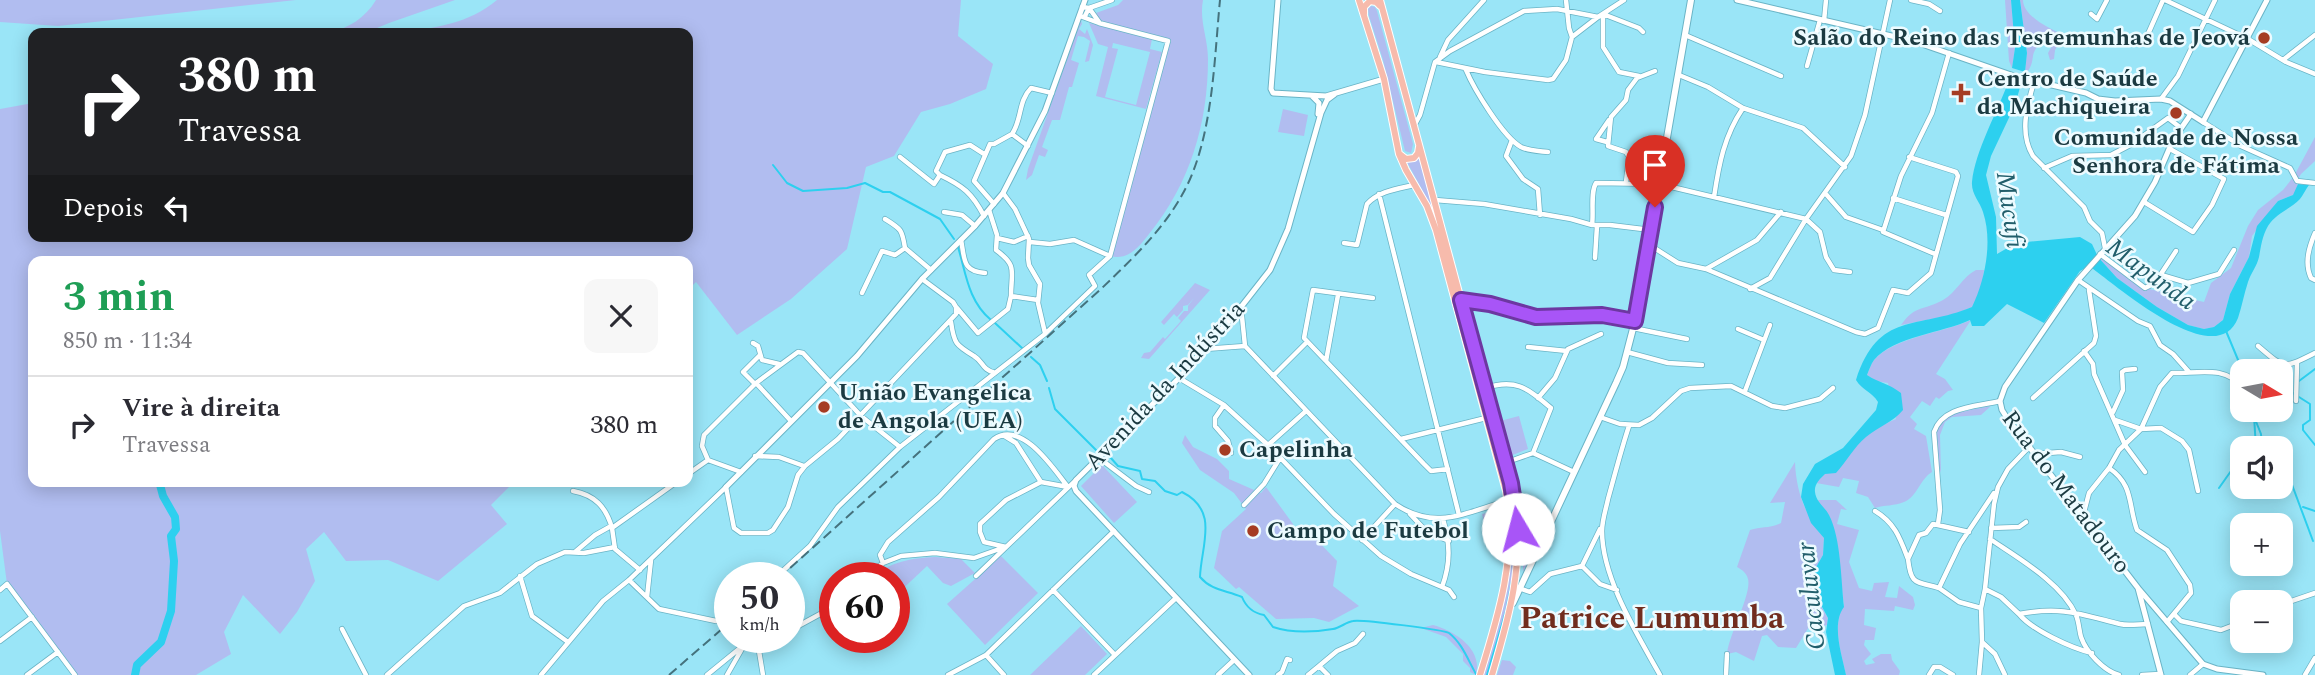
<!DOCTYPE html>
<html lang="pt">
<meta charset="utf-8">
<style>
:root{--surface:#fff;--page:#f7f7f7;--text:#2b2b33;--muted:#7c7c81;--line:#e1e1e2}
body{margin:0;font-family:Spectral,serif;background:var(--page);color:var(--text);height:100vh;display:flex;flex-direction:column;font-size:26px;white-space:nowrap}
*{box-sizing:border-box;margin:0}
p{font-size:23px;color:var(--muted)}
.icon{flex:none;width:38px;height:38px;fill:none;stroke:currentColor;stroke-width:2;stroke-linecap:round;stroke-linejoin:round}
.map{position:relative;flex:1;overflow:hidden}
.side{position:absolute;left:28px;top:256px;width:665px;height:231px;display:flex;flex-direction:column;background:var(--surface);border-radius:14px;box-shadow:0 4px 18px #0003}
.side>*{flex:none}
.guide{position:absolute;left:28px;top:28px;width:665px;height:214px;border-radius:14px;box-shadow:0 4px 18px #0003;background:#202124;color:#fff;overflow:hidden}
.needle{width:46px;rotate:100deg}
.fabs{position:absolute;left:2230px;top:359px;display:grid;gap:14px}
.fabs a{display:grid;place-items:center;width:63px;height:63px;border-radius:14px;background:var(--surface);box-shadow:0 4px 18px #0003;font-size:35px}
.speed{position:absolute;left:714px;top:562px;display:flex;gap:14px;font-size:35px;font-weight:700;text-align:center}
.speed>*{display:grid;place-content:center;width:91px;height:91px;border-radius:50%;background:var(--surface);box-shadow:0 4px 18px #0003;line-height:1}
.speed small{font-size:18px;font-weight:400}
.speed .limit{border:10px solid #d22;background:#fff;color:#111}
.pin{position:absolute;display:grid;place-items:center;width:60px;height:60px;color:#fff;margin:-72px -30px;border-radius:50% 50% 50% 0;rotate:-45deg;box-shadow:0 0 7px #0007}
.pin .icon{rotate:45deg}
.me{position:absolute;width:77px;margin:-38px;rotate:352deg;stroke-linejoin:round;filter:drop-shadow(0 0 5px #0008)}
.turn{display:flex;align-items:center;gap:24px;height:147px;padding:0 35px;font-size:32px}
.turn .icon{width:91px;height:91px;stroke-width:2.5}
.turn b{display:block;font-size:49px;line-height:60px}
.then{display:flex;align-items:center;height:66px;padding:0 35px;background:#0003;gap:14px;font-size:26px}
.round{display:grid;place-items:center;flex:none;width:74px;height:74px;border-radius:14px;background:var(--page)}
.head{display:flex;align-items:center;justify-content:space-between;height:119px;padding:0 35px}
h1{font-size:42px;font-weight:700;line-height:52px;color:#1e9e55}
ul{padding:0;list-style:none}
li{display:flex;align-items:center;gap:21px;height:98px;padding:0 35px;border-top:2px solid var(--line)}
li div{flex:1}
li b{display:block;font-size:26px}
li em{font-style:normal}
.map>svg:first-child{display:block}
.green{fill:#b1bdf0;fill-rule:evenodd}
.water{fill:#2dd0ef}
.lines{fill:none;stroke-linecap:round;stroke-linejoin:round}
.stream{stroke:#2dd0ef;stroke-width:2}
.river{stroke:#2dd0ef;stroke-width:8}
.minor-casing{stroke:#6ab4c6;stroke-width:6}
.tertiary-casing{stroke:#6ab4c6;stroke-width:7}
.secondary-casing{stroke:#6ab4c6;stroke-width:8}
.primary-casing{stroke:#fff;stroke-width:8}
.minor{stroke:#fff;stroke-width:4.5}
.tertiary{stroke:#fff;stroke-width:5}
.secondary{stroke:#fff;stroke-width:6}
.primary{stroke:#f7bbac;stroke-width:6}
.rail{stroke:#45727d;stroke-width:2;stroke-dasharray:10 5;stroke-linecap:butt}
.route-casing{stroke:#6d37a1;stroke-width:18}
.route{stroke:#a855f7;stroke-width:12}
.poi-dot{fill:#a53c23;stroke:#edfbff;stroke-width:2.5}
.labels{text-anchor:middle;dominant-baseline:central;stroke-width:5;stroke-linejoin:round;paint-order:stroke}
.poi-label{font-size:24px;font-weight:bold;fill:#1b3a41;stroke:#edfbff;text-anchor:start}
.street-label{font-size:24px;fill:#1b3a41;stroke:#edfbff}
.water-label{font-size:26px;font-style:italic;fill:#215e6b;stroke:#edfbff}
.district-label{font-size:32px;font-weight:bold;fill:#712d1e;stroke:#edfbff}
</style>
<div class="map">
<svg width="2315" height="675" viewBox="0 0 2315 675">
<rect width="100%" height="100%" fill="#9ae5f7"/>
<path class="green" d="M0,0H296L58,26L0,22Z
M376,0H455L389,23L365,33H329C349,28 365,18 376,0Z
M497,0H961L958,36L993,64L986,89L950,104L921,112L894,156L866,167L847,249L791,299L737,335L696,282L688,290V261H33V481H515L491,505L507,524L438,581L388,560L346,561L324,532L306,549L315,581L297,612L280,634L243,595L224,632L231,654L196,675H75L7,584L0,531V109L33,103V236H688V33H401C437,27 468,24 497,0Z
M1123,0H1203C1199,21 1208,38 1208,59C1208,123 1190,184 1149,234C1139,247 1128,261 1110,256L1168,41L1099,23V18L1096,13L1118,5Z
M2005,0H2011L2015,48L2012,68L2009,61Z
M2020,0H2023C2023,16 2050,29 2064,35L2055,50L2054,59L2050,60L2048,53L2052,46L2045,40C2027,53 2037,58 2028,71L2025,72L2027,52Z
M1371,6L1375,7L1377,11L1413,144L1411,153L1405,151L1383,60L1369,16L1368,9Z
M1081,20L1082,24L1079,29L1085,34L1087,29L1093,45L1089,61L1085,62L1090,41L1084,37L1078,36L1071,60L1079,63L1072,87H1069L1060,120H1052L1042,147L1048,150L1045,157L1039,155L1032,175L1026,180L1028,169Z
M1089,23L1152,39L1150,49L1162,52L1146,109L1096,96L1108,47L1098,44ZM1113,43L1150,52L1136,105L1105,97L1118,49L1112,48Z
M1283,109L1308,115L1304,136L1278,132Z
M2315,137V161L2301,174L2297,181L2298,188L2293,195L2278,201L2252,236L2249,257L2230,294L2223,320L2214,327L2204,329L2188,325L2157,307L2117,278L2098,257L2100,254L2145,288L2204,302L2211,283L2231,268L2248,226L2258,210L2283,190L2294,176Z
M1419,158L1435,214L1407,162Z
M1976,270H1984L1982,287L1972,307L1953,315L1901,325C1916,304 1924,311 1943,300C1957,292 1962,277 1976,270Z
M1195,283L1210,290L1149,359L1141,358L1144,353L1150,352L1163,337L1165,339L1181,321L1178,318L1184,311H1188V306L1194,298L1188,305L1183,306V310L1177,317L1174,314L1164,325L1161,322Z
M1971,320L1936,374L1945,379L1953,390L1948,391L1939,399L1936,397L1930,406L1922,401L1910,417L1917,424L1914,429L1926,436L1932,472C1920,479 1917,497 1904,502C1895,506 1884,505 1875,508L1868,497L1856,493L1859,481L1843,478L1839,487L1816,483C1839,459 1865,431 1896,419L1888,383L1876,381L1867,375C1869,370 1871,364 1874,360C1894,337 1943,333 1971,320Z
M1991,406L1981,415L1952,417L1945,422L1940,435L1941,473C1924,416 1943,415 1991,406Z
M1519,416L1528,449L1510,456L1500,421Z
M1185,435L1193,447L1217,459L1229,471V479L1261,493L1266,487L1293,524L1294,530L1313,536L1337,561L1333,586L1359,606L1329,622L1314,618L1276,619L1239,587L1236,589L1214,568L1222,531L1246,509L1234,493L1200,470L1182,443Z
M1795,462C1796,491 1805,515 1824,538L1823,555L1815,569L1818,601L1828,618L1827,625L1817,628L1812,622L1796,648L1778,647L1767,635L1762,636L1754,661L1736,652L1727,654C1729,634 1752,594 1748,579C1746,572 1742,570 1737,567L1750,530C1761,526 1768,529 1781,523L1785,502L1770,503Z
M1102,465L1137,502L1114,523L1081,486Z
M1818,500H1836L1847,510L1841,509L1837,524L1859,530L1849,562L1859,588L1872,591L1874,583L1889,582L1885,597L1897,598L1899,586L1913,597L1915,605L1913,610L1895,606L1894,611L1865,609L1864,625L1876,628L1874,640H1865L1864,645L1871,654L1864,661L1866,665L1875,663L1872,659L1881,654H1891L1892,660L1900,671L1899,675H1846C1842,655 1831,624 1844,606L1836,539Z
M1496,511L1503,539L1489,542L1482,514Z
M1513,513C1524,567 1503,624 1489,675H1483C1501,619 1515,573 1513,513Z
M1523,536L1539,539L1523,572Z
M1001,556L1038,593L985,645L947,604Z
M935,557L961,559L975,573L951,586L943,583L927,566L894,597V578L871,577C891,562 911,558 935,557Z
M1433,625C1455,631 1483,649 1476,675L1470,672V668L1463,661V654L1446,637L1421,628Z
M1081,626L1107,654L1085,675H1030Z
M1502,660L1510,661L1516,667L1513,675H1497Z"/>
<path class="water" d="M2011,0H2020L2027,53L2025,72L2012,68L2015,48Z
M2009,80L2021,84L2015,105L1991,156L1986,175L1996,217L1997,254L2016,243L2080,237L2092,244L2098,257L2117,278L2157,307L2188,325L2204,329L2214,327L2223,320L2230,294L2249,257L2257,226L2278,201L2293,195L2298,184L2309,185C2306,189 2303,195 2300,199C2291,209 2277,212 2268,226C2262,236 2261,247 2259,257C2257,266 2251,273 2248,282C2244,294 2242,306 2238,318C2216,374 2115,284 2089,266L2080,271L2044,323L2007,304L1984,326H1972L1970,320C1943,333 1894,336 1874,360C1871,364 1869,370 1867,375C1879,383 1888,383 1901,393L1903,410C1893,422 1878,427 1866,437C1854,447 1846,462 1836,473L1825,474C1820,479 1814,484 1815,492C1816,502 1825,507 1829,515C1841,538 1841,580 1844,607C1831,624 1842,655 1846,675H1835L1826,632L1828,618L1813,590L1815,569L1823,555L1824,538L1811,523L1801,497L1803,484L1815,464L1843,448L1876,410L1878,402C1872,392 1862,390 1856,380C1879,310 1917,330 1972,307C1985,280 1993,242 1983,212C1980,202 1971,194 1972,182C1975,151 1998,111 2009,80Z"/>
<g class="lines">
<path class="stream" d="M773,165L787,183L803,191L847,188L865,183L883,192H890L940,219L954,239
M958,247C966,273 968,301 991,320
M995,323L1022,348
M2226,331L2241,367L2249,371
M1031,357L1040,365L1047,381
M2299,381L2315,369
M2280,382L2294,394
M1049,388L1055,409L1098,452
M2299,397L2310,404V420L2303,425V430L2315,445
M2256,410L2254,416L2256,448
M2255,419L2261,434L2262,448
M1110,457L1118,466L1140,471L1142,479L1155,481L1165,491L1177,495L1182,492C1220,511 1201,545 1200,577C1212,591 1226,590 1242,597C1246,607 1253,613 1264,615L1273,627C1291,633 1315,632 1333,629C1340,628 1346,622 1353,621C1361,619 1444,630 1449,633C1462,643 1468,660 1476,674
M2280,463L2288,474L2313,541
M2219,488L2231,471L2241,447L2256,443
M2303,507L2315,511
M1513,513L1514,526
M1487,675L1506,611L1512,581"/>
<path class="river" d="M135,675L137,665L161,642L171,611L174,561L171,536L176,529L175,517L163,496L159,481"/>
<defs>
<path id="minor" d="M1911,0L1929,4L1940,11
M2165,0L2248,39L2286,62L2315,74
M1082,7L1089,8L1112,0
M2091,14L2097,19L2107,0
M1085,16L1089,8L1099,22
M1824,21L1826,0
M1685,35L1781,76
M1572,37L1598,17
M2141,43L2148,34L2163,0
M1440,57L1448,40L1484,0
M2283,60L2315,35
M1436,62L1485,72L1548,80L1553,79L1566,60L1572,37L1569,28L1566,0
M1807,66L1820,20
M1466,70C1474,89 1503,137 1521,147C1529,151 1539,151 1548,152
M1679,75L1708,87L1743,108L1803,128L1845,167
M1639,76L1619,72L1603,47V14L1639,28L1643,32
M2034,82C2027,106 2019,133 2033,156L2084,207L2090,221L2102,233L2105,248
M2161,99L2178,76L2215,0
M2203,122L2241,146L2290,168L2297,181L2315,183
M1414,126L1420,115L1435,62L1450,51L1524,11L1557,9L1598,17L1624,0
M1512,140L1506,156L1523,179L1538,189L1540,215
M1607,142L1596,139L1609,120
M1028,146L1012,134C1022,120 1018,101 1031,88L1052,93
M900,157L934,184L940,175L936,171L945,152L970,145L984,154
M2044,168L2072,156L2111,155L2132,144L2168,118L2181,128
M940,175C963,186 972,193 984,216
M1626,182L1629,157L1626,152L1608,146L1611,117L1626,100L1628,90L1637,78L1655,71
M1003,193L1015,209L1029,239L1028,258L1029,265L1040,284L1038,303L1045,333
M1825,193L1846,217L1883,230
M1379,194L1459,515
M1714,197C1719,164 1724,136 1743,108
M1893,198L1946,215
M1435,200L1484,204L1571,219L1592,225H1610L1651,230
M2144,202L2193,232L2212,205L2224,179L2170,149
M994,204L974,181L990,144H994L1012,134
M989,210L997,235L996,250C1018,266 1011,271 1011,296L1038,300
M944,212L962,215L975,226
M885,219C901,229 902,229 905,248L931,270
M1592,225C1594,213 1590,193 1596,183L1659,184L1806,219L1820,232L1826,257L1834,270L1850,272
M2315,233C2309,247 2304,263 2311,278L2315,280
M997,238L1014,242L1028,236
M961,240C965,260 962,271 985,273
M1030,242L1050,244L1074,240L1110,256
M1344,243L1357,245L1367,204C1379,191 1397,189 1414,185
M1648,244L1678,263L1706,269L1856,332L1865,334L1878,328L1893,290L1908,293L1931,273L1958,176L1956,172L1909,157
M1935,254L1883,232L1901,176L1932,113L1949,53
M2100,254L2145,288L2155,283L2176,251
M1595,258L1597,226
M1706,269L1757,240L1781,212
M2161,275L2188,283L2219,274L2234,250
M2078,280L2138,321L2150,326L2160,345L2173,354L2189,372
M1750,289L1770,278L1806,219L1851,156L1865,115L1890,0
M862,293L882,251L895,255L905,248
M1373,298L1313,290L1304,338L1424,464L1431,471L1448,469
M1462,300L1490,304L1537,317L1602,315L1635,321
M1241,307L1245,346L1395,504C1435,531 1464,513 1507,501
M957,308L978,333L1008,309L1011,296
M951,322C954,344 956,345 974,356C984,362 981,369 995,373
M1633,328L1687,339
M1738,329L1764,340
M753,343L758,346L762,360L779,364
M2258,346C2285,369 2283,369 2315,353
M1528,347L1567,351
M1205,349L1245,346
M2084,351L2093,364L2094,374L2125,445L2145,472
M1627,352L1668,363L1702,365
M1326,361L1338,295
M1273,376L1307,342
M1179,378L1224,405L1268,445L1334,514L1381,556L1411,574L1442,587
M756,383L791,421
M755,384L743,372L760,355
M1485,388C1516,378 1527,388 1551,408L1533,453
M1745,391L1770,325
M1538,398L1555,378L1568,349L1601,334
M2033,398L2094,343L2096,336L2089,290
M2296,401L2297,363
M1224,405L1215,418V426L1228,441L1231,453
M2113,412L2123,390L2122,372L2125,370L2135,369
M1600,417L1620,424L1639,425L1652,418L1681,391L1690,388L1731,386L1772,406L1785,408L1820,399L1833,388
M2115,420L2141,429L2161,428L2182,441L2189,450L2198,491
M1629,426C1621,450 1615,474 1608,499C1606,509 1602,520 1602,531C1602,578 1637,634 1660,675
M1003,435L1016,443L1041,482L1006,500L980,524V532L984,542L1006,547
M1401,439L1486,418
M1268,445L1306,411
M2035,454L2061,452L2080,457
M755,456L779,457L804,466
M1099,458L1136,486L1149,492
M1513,460L1533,453L1574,472
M2109,468C2134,485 2128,505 2137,530L2167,550L2190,585L2191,593L2167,622
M741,472L708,460L702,446L704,435L756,383L798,352L803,353L861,416L900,447
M688,474L708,460
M1041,482L1068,487
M726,487L734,528L741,533H768L773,530L788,507L798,475L805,466L838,439L956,314V307L953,302L922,279
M573,491C595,495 606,507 612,528
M1244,505L1264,484L1280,458
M1875,511C1895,523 1900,538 1908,559L1919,535L1926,533L1933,524L1969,532
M1410,514L1427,532L1449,541
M2083,516L2089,493L2109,468L2119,450L2141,429L2160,387L2172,373C2195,374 2226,364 2242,388
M1443,519C1450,543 1451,563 1442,587L1449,590L1454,597
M1938,524L1940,510L1934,432C1943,406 1976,407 2000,401
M1991,528L2019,527L2026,522
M1990,539C2018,558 2062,583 2076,615C2079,622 2079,630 2081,637C2086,652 2104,671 2119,675
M1362,540L1395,504
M575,552L595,535L611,526
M1908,559C1911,586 1916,581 1939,588
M883,563L880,555L888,542L939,497L994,439C1022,420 1053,468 1068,487
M1582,566L1600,529
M1582,566L1600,584L1617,590
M640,570L615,549L612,528L678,481
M520,576L532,616L568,642
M976,576L1076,480
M775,578L810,546L838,507L900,447L1045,334L1095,286L1089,275L1110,256L1168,41L1099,23L1080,16
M865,578L883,563L901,556L935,553L974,558L1005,547
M629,580L659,609L716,621L730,617
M1519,588L1530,592L1550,574L1582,566
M1985,589L2001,597L2019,614C2061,606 2080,614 2120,624C2128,626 2139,624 2148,624
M0,590L7,584L75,675
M1053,590L1115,655
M647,597L651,560
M2280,605L2315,593
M1981,608L1959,602L1939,588L1960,544L1994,493
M2019,614C2032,630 2071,648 2092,653
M2174,614L2181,621L2221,630L2242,622
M342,629L366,675
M789,631L822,613L835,609
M757,639L763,675
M0,641L32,617
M1982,642L1995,654L2005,675
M986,655L1004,675
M1319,666L1337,651L1355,643L1363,634
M27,675L58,652
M387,675L464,606L500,593L537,564L565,552L584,553L615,547
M541,675L603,601L629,580L725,488
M707,675L745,644L771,637
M727,675L743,647
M948,675L986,655L1114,531
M1094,675L1176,598
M1218,675L1234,660
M1278,675L1282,672L1287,659L1290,660
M1308,675L1319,666L1328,675
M1726,675L1727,654
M1929,675L1934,667H1940L1953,675
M1979,675L1982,642L1981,608L1985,589L1994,504L1998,487L2008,469L2030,446
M2142,675L2160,674
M2190,675L2203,664
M2305,675L2315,658"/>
<path id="tertiary" d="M1278,0L1271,89L1273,93L1326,96L1384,79
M1737,0L1913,41L2017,77L2086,93L2098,99L2115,101L2161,99L2170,101L2203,122L2267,0
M1312,96L1319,103L1318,114
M726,487L857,356L922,279L975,226L1003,193L1045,111L1085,0
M2138,588L2203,664L2217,669L2263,675
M1249,675L1076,491L1074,486L1076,480L1179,378L1241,307L1270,270L1288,229L1321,113L1327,100L1335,94
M2161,675L2138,588L2007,418L2002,410L2000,401L2005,387L2078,280L2135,216L2155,182L2173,140L2191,114"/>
<path id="secondary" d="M1513,603L1616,383L1623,367L1635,321L1691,0"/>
<path id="primary" d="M1359,0L1384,79L1399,154L1406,170L1427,206L1436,230L1506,491C1517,556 1499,614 1480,675
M1380,0L1515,500C1524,565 1510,614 1492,675
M1364,14V7L1370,1L1376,2L1380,6
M1401,155L1406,159L1414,158L1418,153L1419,147
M1519,522C1526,537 1540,536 1549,523"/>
</defs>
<use href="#minor" class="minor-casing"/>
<use href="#tertiary" class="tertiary-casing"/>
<use href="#secondary" class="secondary-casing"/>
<use href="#primary" class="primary-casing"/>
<use href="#minor" class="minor"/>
<use href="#tertiary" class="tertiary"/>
<use href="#secondary" class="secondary"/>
<use href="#primary" class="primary"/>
<path class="rail" d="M779,578L1101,289C1131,260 1162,231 1182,195C1213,141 1214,61 1220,0
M669,675L730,622"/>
</g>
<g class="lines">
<defs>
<path id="route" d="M1518,529L1511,483L1461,300L1490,304L1536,317L1602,315L1635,321L1655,207"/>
</defs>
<use href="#route" class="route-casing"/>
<use href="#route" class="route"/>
</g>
<g class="poi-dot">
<circle cx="2264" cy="38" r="7"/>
<path d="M1957.5 82.5h7v7h7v7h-7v7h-7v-7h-7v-7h7z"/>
<circle cx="2176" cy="113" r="7"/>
<circle cx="824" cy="407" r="7"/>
<circle cx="1225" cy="450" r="7"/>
<circle cx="1253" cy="531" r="7"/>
</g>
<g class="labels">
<g class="poi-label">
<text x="2250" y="38" text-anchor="end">Salão do Reino das Testemunhas de Jeová</text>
<text x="1977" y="79">Centro de Saúde<tspan x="1977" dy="28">da Machiqueira</tspan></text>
<text x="2176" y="138" text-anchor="middle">Comunidade de Nossa<tspan x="2176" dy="28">Senhora de Fátima</tspan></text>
<text x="838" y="393">União Evangelica<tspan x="838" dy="28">de Angola (UEA)</tspan></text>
<text x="1239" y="450">Capelinha</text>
<text x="1267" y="531">Campo de Futebol</text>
</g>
<g class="street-label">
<text transform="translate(1165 386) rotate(-47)">Avenida da Indústria</text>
<text transform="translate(2066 492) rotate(53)">Rua do Matadouro</text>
</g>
<g class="water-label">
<text transform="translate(2010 210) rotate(82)">Mucufi</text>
<text transform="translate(2151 274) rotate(36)">Mapunda</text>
<text transform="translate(1811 596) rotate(-96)">Caculuvar</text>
</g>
<g class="district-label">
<text x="1652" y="618">Patrice Lumumba</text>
</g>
</g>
</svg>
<div class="fabs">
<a><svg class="needle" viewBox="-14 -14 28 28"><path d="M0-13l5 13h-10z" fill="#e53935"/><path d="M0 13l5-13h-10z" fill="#7c7c81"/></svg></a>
<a><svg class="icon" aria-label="sound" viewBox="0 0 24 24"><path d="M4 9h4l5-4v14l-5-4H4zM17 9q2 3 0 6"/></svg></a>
<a>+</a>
<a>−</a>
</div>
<div class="speed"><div>50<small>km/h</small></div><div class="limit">60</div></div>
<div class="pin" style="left:1655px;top:207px;background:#d93025"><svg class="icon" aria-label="arrive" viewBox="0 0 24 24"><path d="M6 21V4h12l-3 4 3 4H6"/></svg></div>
<svg class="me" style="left:1518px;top:529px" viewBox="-20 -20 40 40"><circle r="19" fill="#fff"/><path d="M0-13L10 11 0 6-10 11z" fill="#a855f7"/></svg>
<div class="guide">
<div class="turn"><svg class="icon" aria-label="right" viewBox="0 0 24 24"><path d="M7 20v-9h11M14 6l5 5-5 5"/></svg><div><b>380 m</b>Travessa</div></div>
<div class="then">Depois<svg class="icon" aria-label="left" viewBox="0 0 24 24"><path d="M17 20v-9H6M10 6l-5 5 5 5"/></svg></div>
</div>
<section class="side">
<div class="head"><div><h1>3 min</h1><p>850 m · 11:34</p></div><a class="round"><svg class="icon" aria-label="close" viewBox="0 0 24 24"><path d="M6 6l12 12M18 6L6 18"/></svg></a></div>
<ul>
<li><svg class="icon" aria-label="right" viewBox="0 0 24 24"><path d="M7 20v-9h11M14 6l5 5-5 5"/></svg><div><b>Vire à direita</b><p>Travessa</p></div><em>380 m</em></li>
</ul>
</section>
</div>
